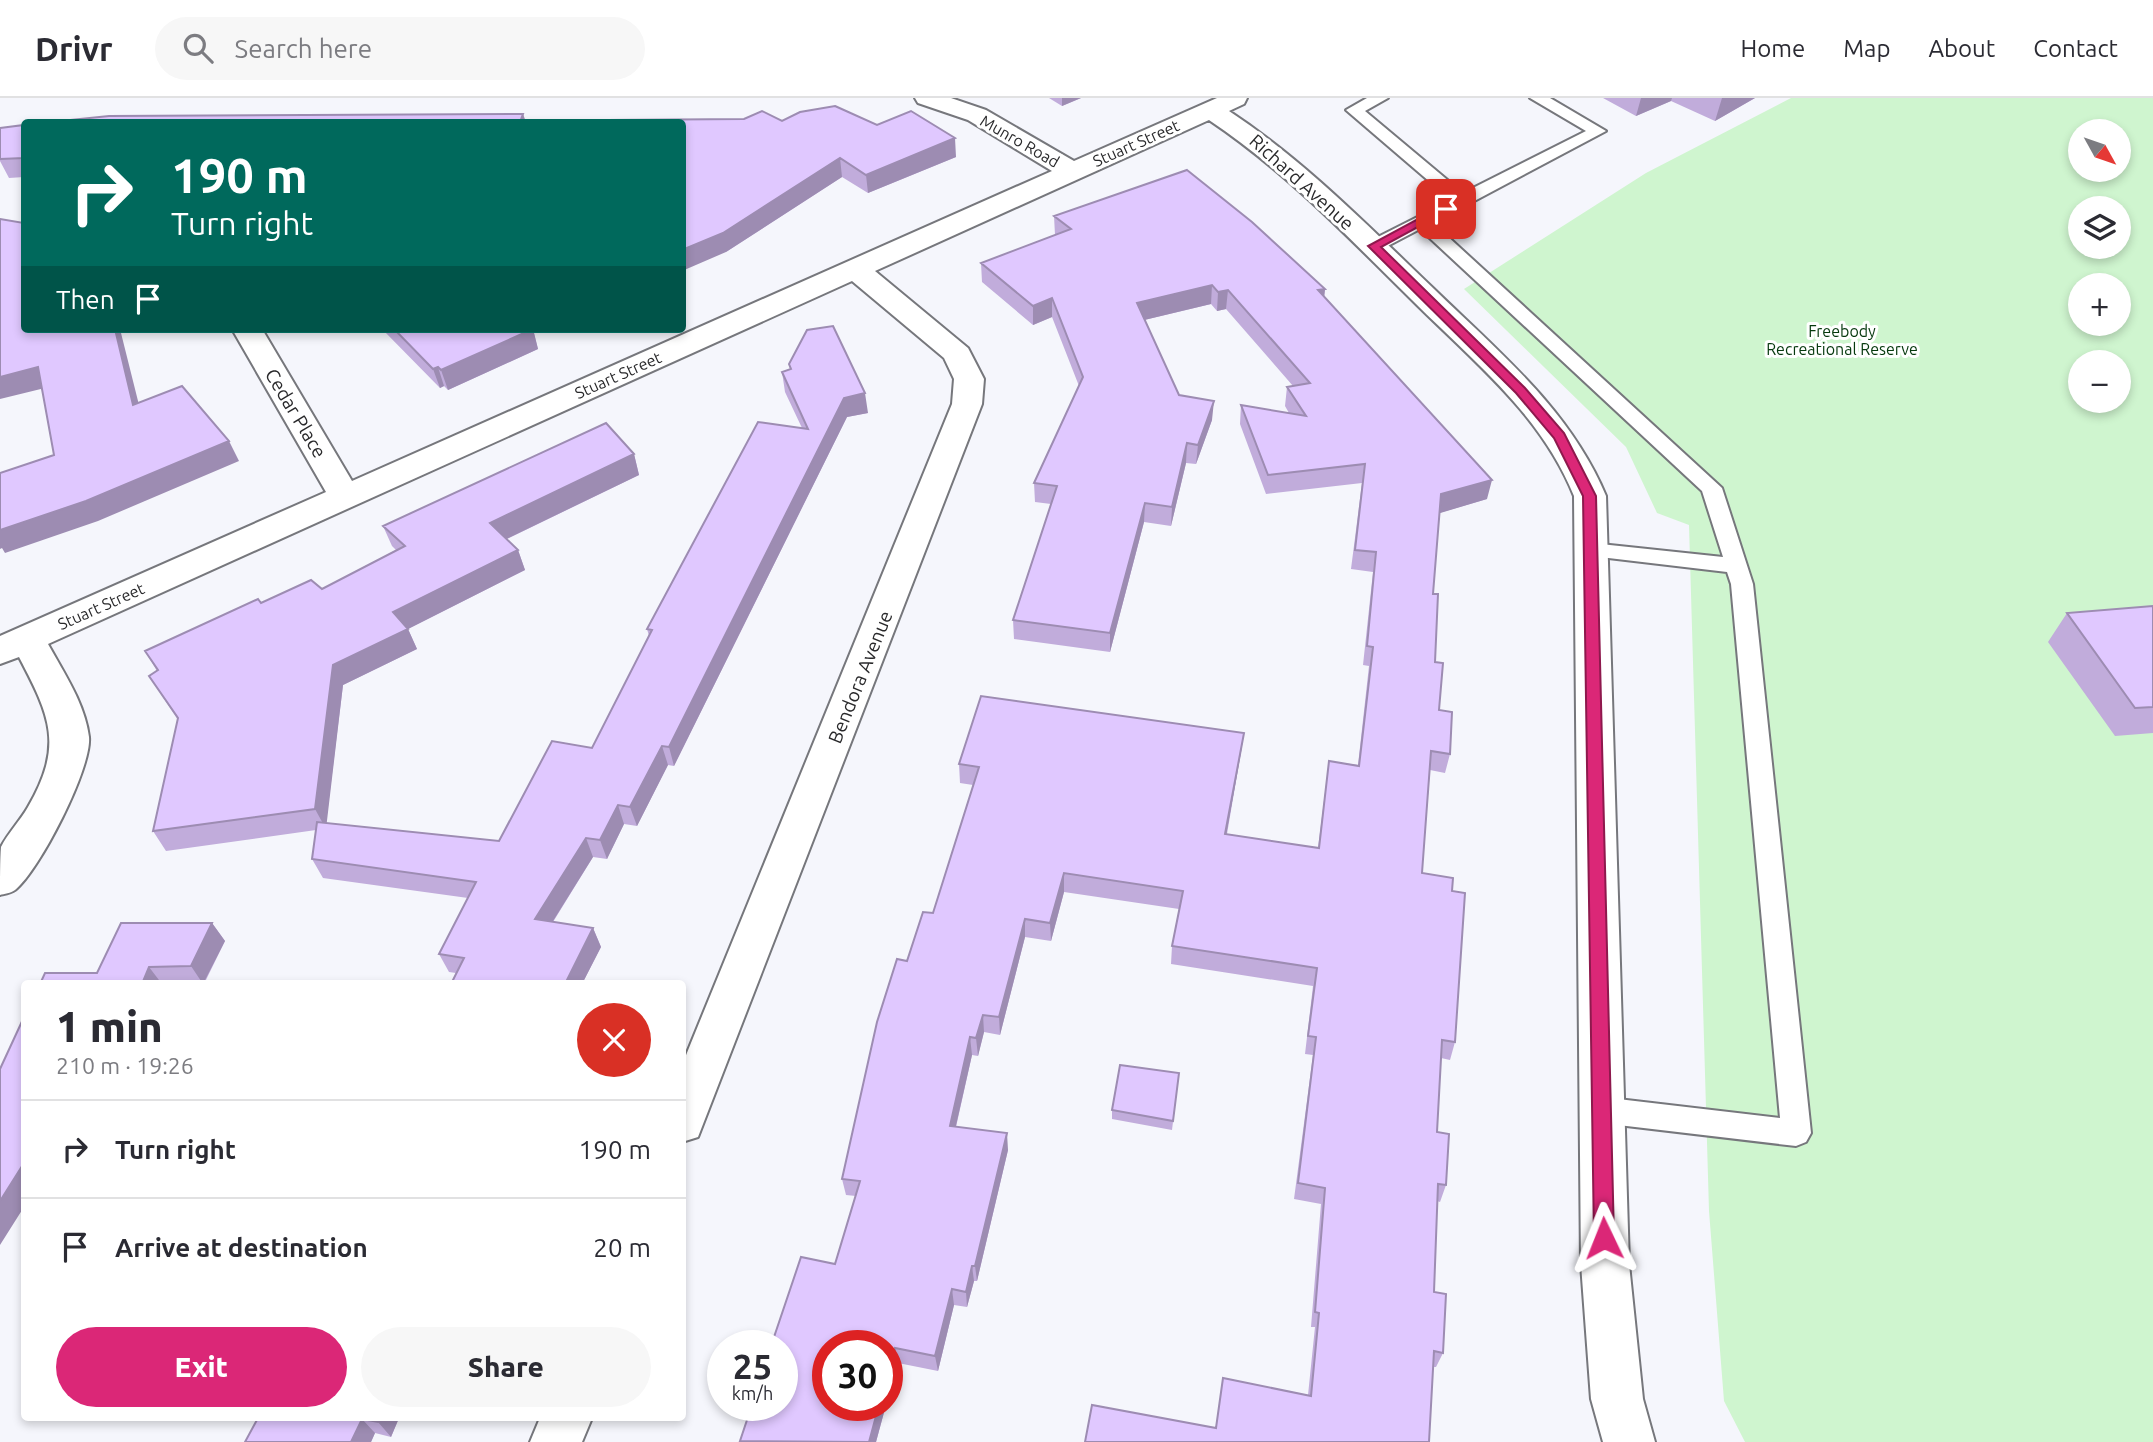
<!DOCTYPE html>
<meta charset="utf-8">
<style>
:root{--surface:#fff;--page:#f7f7f7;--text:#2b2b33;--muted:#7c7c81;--line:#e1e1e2;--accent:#db2777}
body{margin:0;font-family:Ubuntu,sans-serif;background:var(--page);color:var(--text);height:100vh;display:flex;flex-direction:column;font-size:26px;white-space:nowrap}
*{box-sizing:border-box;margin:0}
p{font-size:23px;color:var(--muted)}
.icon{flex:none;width:38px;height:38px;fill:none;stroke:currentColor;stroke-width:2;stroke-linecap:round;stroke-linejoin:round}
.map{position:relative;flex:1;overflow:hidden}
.details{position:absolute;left:21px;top:882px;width:665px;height:441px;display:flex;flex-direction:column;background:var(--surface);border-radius:7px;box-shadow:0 4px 10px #0003}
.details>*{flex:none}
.hud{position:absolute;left:21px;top:21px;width:665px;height:214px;border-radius:7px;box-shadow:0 4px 10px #0003;background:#00695c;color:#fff;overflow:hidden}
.needle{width:46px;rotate:130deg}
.buttons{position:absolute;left:2068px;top:21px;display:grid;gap:14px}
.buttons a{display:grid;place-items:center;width:63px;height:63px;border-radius:50%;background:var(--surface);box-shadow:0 4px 10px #0003;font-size:35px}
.speed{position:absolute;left:707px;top:1232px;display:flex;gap:14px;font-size:35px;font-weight:700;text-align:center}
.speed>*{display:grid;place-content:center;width:91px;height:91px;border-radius:50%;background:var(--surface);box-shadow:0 4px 10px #0003;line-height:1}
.speed small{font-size:18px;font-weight:400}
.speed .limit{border:10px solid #d22;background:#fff;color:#111}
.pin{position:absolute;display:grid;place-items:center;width:60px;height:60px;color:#fff;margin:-30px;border-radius:14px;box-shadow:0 4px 10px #0006}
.me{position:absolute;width:77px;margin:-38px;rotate:358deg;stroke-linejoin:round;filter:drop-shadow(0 0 5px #0008)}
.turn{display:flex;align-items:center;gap:24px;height:147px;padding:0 35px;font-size:32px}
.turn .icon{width:91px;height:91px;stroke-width:2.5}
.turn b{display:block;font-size:49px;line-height:60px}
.then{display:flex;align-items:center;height:66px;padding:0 35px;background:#0003;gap:14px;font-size:26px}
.round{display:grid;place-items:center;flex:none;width:74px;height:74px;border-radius:37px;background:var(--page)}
.headline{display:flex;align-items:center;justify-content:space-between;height:119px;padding:0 35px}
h1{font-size:42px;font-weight:800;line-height:52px}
.action{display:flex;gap:14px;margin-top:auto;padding:14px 35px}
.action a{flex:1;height:80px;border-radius:42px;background:var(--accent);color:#fff;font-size:28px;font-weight:800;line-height:80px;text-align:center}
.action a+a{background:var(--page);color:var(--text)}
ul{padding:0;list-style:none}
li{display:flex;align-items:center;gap:21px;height:98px;padding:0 35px;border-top:2px solid var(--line)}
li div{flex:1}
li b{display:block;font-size:26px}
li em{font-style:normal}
header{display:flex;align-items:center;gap:42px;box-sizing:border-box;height:98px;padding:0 35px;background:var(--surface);border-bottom:2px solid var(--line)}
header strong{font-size:33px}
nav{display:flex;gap:38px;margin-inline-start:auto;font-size:24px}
.search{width:490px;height:63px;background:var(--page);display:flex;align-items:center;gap:18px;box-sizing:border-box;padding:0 24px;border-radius:38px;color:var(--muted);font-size:26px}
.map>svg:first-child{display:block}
.green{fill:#cff5cf;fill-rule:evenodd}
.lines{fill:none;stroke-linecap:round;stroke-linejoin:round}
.lane-casing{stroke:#76777c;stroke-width:4}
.street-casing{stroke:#76777c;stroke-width:4}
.lane{fill:#fff;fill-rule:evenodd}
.street{fill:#fff;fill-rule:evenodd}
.wall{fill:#c1acdb}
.shaded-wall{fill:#9d8cb2}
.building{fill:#e0c8ff;stroke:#9d8cb2;stroke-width:2}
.route{fill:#db2777;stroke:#8e194d;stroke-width:2}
.labels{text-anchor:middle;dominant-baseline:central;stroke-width:6;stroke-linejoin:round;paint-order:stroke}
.far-street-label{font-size:16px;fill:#29292b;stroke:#fff}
.far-park-label{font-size:16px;fill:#06390e;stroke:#fff}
.street-label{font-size:19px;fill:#29292b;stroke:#fff}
</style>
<header>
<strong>Drivr</strong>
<div class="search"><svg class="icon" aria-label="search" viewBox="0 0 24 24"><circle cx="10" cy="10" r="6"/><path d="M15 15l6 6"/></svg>Search here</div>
<nav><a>Home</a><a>Map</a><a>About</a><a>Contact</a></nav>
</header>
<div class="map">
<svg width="2153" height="1344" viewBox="0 0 2153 1344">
<rect width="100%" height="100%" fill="#f5f6fc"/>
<path class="green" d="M1791,0H2153V1344H1745L1724,1303L1709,1113L1689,427L1657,415L1626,349L1464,191L1646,75ZM2081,33H2119V72H2081ZM2081,110H2119V149H2081ZM2081,187H2119V226H2081ZM2081,264H2119V303H2081Z"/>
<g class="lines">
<defs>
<path id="lane" d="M1367,0H1388L1365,13L1463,95L1586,33L1530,0H1550L1606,33L1433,125L1722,390L1753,486L1811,1035L1806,1044L1796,1048L1601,1025L1591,1021L1587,1012L1591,1003L1601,999L1780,1020L1731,486L1727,474L1583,457L1580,452L1583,447L1591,445L1723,459L1702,393L1420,131L1380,152H1368L1365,148L1368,144L1451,102L1346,12Z"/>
<path id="street" d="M915,0H951L986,12L1074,63L1217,0H1247L1244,6L1229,13C1305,63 1368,128 1434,191C1499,254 1570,312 1606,398L1629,1166L1643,1301L1655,1344H1603L1591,1301L1581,1166L1574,398C1541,316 1473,263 1412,202C1347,138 1285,73 1209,22L875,173L968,250L984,281L982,306L698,1039L682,1044V967L952,306L954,281L944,260L852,183L48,546C64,575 85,606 89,639C92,670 39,773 15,792C11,795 4,796 0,797C0,784 0,761 1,749C8,735 20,723 28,709C64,647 50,618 19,559L0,566V538L326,394L232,231H262L352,383L1052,73L968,22L918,5Z
M540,1320H592L582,1344H530Z"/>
</defs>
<use href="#lane" class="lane-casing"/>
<use href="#street" class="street-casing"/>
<use href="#lane" class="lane"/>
<use href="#street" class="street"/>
</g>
<path class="wall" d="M1049,0H1081L1062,8Z
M1603,0H1755L1715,23L1671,3L1636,18Z
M782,23L877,27L956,59L868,95L842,79L726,154Z
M24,27V79L9,80L0,63V30Z
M1054,118L1325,191L1324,199L1487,401L1439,415L1433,496L1435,564L1439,612L1450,656L1445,675L1430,672L1422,775L1452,793L1455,944L1450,962L1441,960L1437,1034L1446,1087L1440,1104L1437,1103L1434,1194L1443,1255L1436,1269H1433L1216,1330L1223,1280L1308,1297L1315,1229H1311L1321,1106L1294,1101L1313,957L1305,956L1313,888L1171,866L1172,848L1179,811L1064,794L1051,843L1025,839L1000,937L984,934L978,958L972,957L956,1029L1008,1052L977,1183H974L967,1209L954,1207L938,1273L898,1265L887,1304V1248L886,1307L876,1344H740L835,1166L856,1098L846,1097L842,1081L907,863L933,815L973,687L960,685L959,666L1244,635L1241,654L1227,736L1318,750L1329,663L1358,667L1369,568L1363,567L1373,474L1351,471L1362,385L1266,396L1240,326L1241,307L1289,315L1285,308L1287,289L1293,288L1226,211L1217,213L1211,206L1144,222L1179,297L1212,322L1196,366L1186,365L1171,428L1144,424L1110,554L1014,541L1013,522L1051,406L1035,404L1034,385L1079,288L1052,219L1033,227L982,184L981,165L1055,137Z
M382,231H533L538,251L448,292L444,288L440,290Z
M789,266L868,315L847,319L674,668L668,667L637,728L624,726L607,761L593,759L553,824L593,830L601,849L582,886H451L456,875L449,874L439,856L468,800L323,780L312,761L316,732L166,753L153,733L178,622L149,578L157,573L145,553L261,505L322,491L396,452L392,448L383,428L634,356L639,377L507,441L518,452L525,472L408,531L417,551L343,587L326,725L499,743L592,650L649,538L647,531L802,330L785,294L782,274L790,271Z
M2153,508V635L2115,638L2048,544L2067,515Z
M212,825L225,843L204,886H40L97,875Z
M1179,975L1172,1032L1112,1021V1012Z
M258,1320H399L391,1339L375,1335L371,1344H245Z"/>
<path class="shaded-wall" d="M1062,0H1081L1062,8Z
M1641,0H1672L1671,3L1636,18Z
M1722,0H1755L1715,23Z
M523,16L526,24H520Z
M955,40L956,59L868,95L866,77Z
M840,60L842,79L726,154L682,173V152Z
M1212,187L1211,206L1136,224L1137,205Z
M1325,191L1323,210L1318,192Z
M1228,192L1226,211L1217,213L1218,194Z
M1052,200V219L1033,227V208Z
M115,231H120L144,327L133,307Z
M533,231L538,251L448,292L441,272Z
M38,269L49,289L0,301V279Z
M438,269L444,288L440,290L433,271Z
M865,295L868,315L847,319L674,668L669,649L844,300Z
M1214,303L1212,322L1196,366L1198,347Z
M229,343L239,363L98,423L5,455L2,450L0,451V432Z
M1187,345L1186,365L1171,428L1172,409Z
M634,356L639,377L498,445L490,425Z
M1492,382L1487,401L1437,416L1441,396Z
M1145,405L1144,424L1110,554V535Z
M518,452L525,472L408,531L417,551L343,587L326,731L315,711L333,567L393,514Z
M1244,635L1241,654L1223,755L1225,736Z
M662,648L668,667L637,728L630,709Z
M618,707L624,726L607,761L600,742Z
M586,740L593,759L543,839L535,821Z
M1064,775V794L1051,843L1050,825Z
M1025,821V839L1000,937L999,919Z
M212,825L225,843L203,886L191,868Z
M593,830L601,849L582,886H565Z
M149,869L162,886H142Z
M983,917L984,934L978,958L976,940Z
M970,939L972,957L952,1045L950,1028Z
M1007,1035L1008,1052L977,1183L975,1168Z
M24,1065V1109L0,1147V1103Z
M972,1168L974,1183L967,1209L966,1194Z
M952,1191L954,1207L938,1273L935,1258Z
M895,1250L898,1265L887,1304V1278Z
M879,1307H886L876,1344H869Z
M380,1320H399L391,1339L378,1324Z
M362,1321L375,1335L371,1344H351Z"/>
<path class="building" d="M835,8L877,27L911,13L955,40L866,77L840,60L723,135L682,152V24H607L608,22L744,21L762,13L782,23L800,14Z
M523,16L520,24H51L109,18Z
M24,27V60L0,61V30Z
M1187,72L1252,124L1325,191L1318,192L1492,382L1441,396L1433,496H1438L1435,564L1443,565L1439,612L1452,614L1450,656L1431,653L1422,775L1453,780L1452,793L1465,795L1455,944L1442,942L1437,1034L1449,1036L1446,1087L1438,1086L1434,1194L1446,1196L1443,1255L1434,1253L1429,1344H1085L1092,1307L1216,1330L1223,1280L1311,1298L1319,1215L1315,1214L1325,1090L1298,1085L1316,939L1308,938L1317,870L1172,848L1183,793L1064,775L1050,825L1025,821L999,919L983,917L976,940L970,939L950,1028L1007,1035L975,1168H972L966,1194L952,1191L935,1258L895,1250L887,1278V1248H828V1307H879L869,1344L740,1343L752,1307H782V1248H771L801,1159L835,1166L860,1083L842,1081L877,924L897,861L907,863L923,814L933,815L979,669L959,666L981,598L1244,635L1225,736L1319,750L1329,663L1359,668L1373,549L1367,548L1376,454L1355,452L1365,366L1268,377L1241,307L1306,318L1287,289L1310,285L1228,192L1218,194L1212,187L1137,205L1179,297L1214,303L1198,347L1187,345L1172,409L1145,405L1110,535L1013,522L1057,388L1034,385L1083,279L1052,200L1033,208L981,165L1071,131L1054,118Z
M0,121L24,125V231H115L133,307L182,288L229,343L86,403L0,432V375L54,357L38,269L0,279Z
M833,228L865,295L844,300L669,649L662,648L630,709L618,707L600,742L586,740L535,821L593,830L565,886H451L464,860L439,856L476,784L312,761L317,724L499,743L552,643L592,650L652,532L647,531L758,324L808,331L782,274L791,271L789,266L807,232Z
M394,231H533L441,272L438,269L433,271Z
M606,325L634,356L490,425L518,452L393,514L408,531L333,567L315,711L153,733L178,620L149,578L158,572L145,553L258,501L261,505L311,482L322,491L405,448L383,428Z
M2153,508V609L2135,610L2067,515Z
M121,825H212L191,868L149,869L142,886H40L45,875H97Z
M24,919V1065L0,1103V971Z
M1120,967L1179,975L1173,1023L1112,1012Z
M258,1320H380L378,1324L362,1321L351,1344H245Z"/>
<path class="route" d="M1442,108L1451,111L1381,149L1525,290L1564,335L1596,398L1614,1140L1611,1147L1604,1150L1597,1147L1594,1140L1583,398L1554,340L1516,295L1368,148Z"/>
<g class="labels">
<g class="far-street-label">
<text transform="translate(1020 43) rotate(30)">Munro Road</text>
<text transform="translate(1136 45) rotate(-24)">Stuart Street</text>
<text transform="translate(618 277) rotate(-24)">Stuart Street</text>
<text transform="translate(101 508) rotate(-24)">Stuart Street</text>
</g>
<g class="far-park-label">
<text x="1842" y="233">Freebody<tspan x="1842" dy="18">Recreational Reserve</tspan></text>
</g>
<g class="street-label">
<text transform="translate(1302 84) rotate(42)">Richard Avenue</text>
<text transform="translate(296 315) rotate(59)">Cedar Place</text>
<text transform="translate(860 579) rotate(-68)">Bendora Avenue</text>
</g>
</g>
</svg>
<div class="buttons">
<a><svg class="needle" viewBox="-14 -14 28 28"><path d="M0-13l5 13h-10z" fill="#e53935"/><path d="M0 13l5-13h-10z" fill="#7c7c81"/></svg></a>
<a><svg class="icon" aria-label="layers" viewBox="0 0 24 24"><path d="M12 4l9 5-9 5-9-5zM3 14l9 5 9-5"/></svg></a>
<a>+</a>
<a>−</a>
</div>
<div class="speed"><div>25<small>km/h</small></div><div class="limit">30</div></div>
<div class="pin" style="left:1446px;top:111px;background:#d93025"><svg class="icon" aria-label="arrive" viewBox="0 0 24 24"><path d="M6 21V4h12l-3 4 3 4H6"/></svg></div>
<svg class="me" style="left:1604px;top:1140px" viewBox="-20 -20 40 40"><path d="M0-17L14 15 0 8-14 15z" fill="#db2777" stroke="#fff" stroke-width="4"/></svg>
<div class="hud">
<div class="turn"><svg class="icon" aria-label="right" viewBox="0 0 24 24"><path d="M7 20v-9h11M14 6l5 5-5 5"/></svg><div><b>190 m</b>Turn right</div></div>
<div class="then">Then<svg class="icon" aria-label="arrive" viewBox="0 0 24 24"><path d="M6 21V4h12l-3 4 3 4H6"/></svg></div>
</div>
<section class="details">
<div class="headline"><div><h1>1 min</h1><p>210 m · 19:26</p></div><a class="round" style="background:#d93025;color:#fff"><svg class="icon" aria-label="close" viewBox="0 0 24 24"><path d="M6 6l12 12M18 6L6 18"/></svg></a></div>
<ul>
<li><svg class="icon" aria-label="right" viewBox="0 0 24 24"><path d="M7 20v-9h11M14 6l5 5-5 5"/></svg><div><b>Turn right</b></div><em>190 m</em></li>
<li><svg class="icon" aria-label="arrive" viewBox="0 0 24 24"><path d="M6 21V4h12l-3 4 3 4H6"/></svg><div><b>Arrive at destination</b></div><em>20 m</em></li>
</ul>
<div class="action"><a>Exit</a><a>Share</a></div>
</section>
</div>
